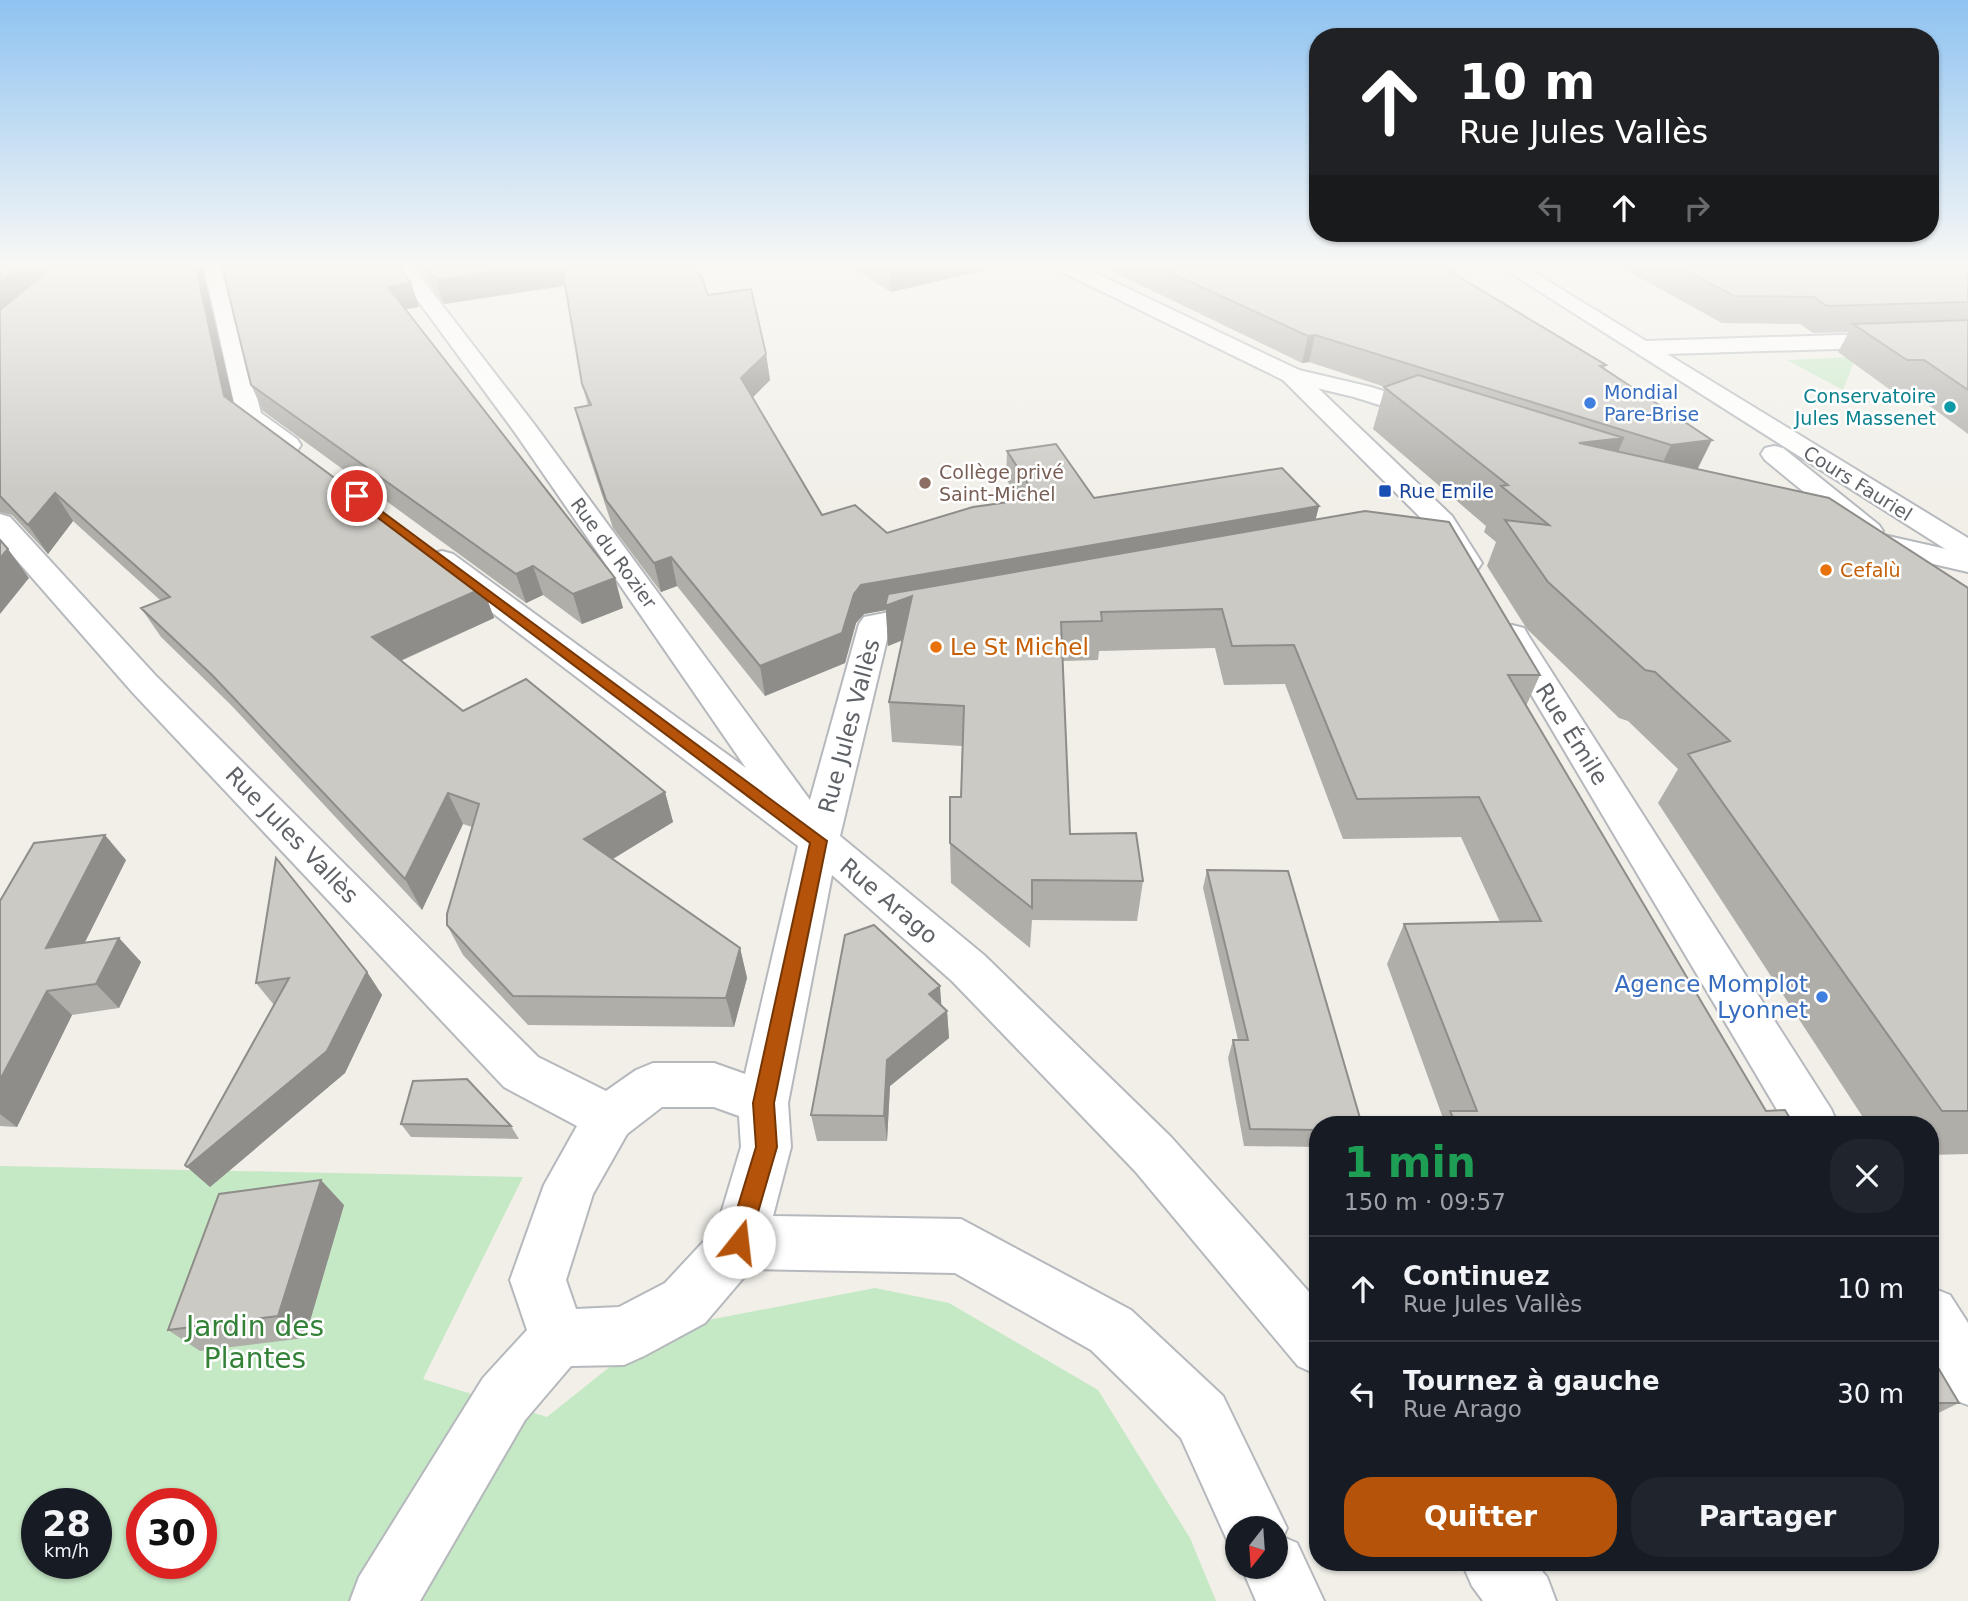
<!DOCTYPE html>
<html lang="fr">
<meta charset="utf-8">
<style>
:root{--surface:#171b24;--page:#20242c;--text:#f1f3f6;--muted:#9ea1a6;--line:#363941;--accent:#b45309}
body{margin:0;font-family:"DejaVu Sans",sans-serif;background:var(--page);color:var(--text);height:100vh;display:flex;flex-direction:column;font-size:26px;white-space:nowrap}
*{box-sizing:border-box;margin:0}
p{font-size:23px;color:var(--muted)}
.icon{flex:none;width:38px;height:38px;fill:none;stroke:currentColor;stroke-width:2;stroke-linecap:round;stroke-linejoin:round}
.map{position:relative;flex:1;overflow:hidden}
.details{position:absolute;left:1309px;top:1116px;width:630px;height:455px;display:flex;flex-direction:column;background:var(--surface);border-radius:28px;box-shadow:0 2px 5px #0004}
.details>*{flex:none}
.hud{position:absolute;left:1309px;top:28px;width:630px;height:214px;border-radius:28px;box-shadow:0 2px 5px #0004;background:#202124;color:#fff;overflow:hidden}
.needle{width:46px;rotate:197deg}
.tools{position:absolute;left:1225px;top:1516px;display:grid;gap:14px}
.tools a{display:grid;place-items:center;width:63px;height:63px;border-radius:50%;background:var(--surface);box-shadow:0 2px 5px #0004;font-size:35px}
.speed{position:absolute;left:21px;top:1488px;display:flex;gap:14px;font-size:35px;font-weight:700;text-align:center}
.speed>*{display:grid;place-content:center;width:91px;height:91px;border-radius:50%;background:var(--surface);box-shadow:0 2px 5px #0004;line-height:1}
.speed small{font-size:18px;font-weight:400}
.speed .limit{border:10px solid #d22;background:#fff;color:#111}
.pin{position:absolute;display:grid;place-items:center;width:60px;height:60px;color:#fff;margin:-30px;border:4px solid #fff;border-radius:50%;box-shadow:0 2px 7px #0007}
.me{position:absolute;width:77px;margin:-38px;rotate:16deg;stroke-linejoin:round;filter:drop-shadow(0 0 5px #0008)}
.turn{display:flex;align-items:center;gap:24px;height:147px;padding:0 35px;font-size:32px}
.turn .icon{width:91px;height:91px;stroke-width:2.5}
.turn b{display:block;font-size:49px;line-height:60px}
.lanes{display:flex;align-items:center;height:66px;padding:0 35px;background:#0003;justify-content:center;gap:35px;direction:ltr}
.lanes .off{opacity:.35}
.round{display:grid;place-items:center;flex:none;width:74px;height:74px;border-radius:28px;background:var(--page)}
.headline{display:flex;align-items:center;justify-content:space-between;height:119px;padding:0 35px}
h1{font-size:42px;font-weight:700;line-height:52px;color:#1e9e55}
.action{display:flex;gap:14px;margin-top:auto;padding:14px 35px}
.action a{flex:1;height:80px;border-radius:28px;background:var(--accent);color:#fff;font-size:28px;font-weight:700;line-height:80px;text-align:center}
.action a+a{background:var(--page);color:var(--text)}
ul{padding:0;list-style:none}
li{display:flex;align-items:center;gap:21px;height:105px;padding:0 35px;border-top:2px solid var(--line)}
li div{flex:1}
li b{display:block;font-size:26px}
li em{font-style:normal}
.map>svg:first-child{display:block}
.green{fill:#c5e8c5;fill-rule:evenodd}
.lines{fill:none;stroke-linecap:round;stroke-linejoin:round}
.minor-casing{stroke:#b5b8bc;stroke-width:4}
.tertiary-casing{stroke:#b5b8bc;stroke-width:4}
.secondary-casing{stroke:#b6babf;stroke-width:4}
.minor{fill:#fff;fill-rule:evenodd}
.tertiary{fill:#fff;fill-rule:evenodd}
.secondary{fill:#fff;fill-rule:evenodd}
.wall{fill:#afaea9}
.shaded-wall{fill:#8f8d8a}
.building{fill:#cccac5;stroke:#8f8d8a;stroke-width:2}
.route{fill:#b45309;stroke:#753606;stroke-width:2}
.shop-dot{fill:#3f7fe0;stroke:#fff;stroke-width:2.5}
.culture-dot{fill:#0f9aa8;stroke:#fff;stroke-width:2.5}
.education-dot{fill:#8d6e63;stroke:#fff;stroke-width:2.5}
.transit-dot{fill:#1a4fb4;stroke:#fff;stroke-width:2.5}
.food-dot{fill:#e8710a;stroke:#fff;stroke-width:2.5}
.labels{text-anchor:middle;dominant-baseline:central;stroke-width:5;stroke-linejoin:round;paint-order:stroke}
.far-shop-label{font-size:19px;fill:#366cbe;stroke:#fff;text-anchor:start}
.far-culture-label{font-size:19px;fill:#0d838f;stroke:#fff;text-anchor:end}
.far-education-label{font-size:19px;fill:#785e54;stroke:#fff;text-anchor:start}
.far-street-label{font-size:19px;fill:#5f6368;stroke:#fff}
.far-transit-label{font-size:19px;fill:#164399;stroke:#fff;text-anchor:start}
.far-food-label{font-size:19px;fill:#c56008;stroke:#fff;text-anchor:start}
.food-label{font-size:23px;fill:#c56008;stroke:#fff;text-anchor:start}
.street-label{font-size:23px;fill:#5f6368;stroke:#fff}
.shop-label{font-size:23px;fill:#366cbe;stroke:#fff;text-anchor:end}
.near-park-label{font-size:28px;fill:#348238;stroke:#fff}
</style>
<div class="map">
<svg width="1968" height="1601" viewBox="0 0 1968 1601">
<rect width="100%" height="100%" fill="#f1efe8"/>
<path class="green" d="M1856,357L1843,390L1787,360Z
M0,1166L523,1177L423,1379L547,1417L656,1330L875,1288L949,1303L1098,1390L1190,1538L1216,1601H0ZM37,1503H96V1563H37ZM142,1503H201V1563H142Z"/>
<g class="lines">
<defs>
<path id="minor" d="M204,267H224L261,413L297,439L301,445L297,451L288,453L279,451L237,416Z
M399,267H419V275L534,424L810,800L859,624L864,617L937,603L948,606L953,613L948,620L889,631L840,836L984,955L1171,1137L1318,1302V1375L1298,1366L1135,1171L952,981L832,875L788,1103L791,1147L773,1216L961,1219L1131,1310L1223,1396L1287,1528L1283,1537L1297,1543L1324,1601H1256L1241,1566H1276V1528H1237V1553L1232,1551L1181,1438L1091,1350L955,1273L751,1269L705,1323L644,1356L624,1365L571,1366L525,1420L420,1601H350L359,1577L483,1378L527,1330L510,1280L544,1185L577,1126L504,1087L133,693L0,541V514L10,517L157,677L538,1057L606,1091L636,1070L653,1063H714L745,1074L798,846L431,566L427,560L431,554L442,551L453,554L746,768L516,434L402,279ZM662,1107H714L739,1116L741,1147L717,1227L665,1283L619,1307L576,1309L566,1280L593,1194L627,1134Z
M1291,368L1299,370L1452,516L1482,563L1478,569L1467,572L1456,569L1430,527L1283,380L1279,375L1283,370Z
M1512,625L1524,628L1528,635L1831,1109L1838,1125H1786L1496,635L1500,628Z
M1930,1287L1950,1295L1968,1323V1405L1947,1397L1930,1369Z
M1462,1563H1535L1547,1577L1556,1601H1483L1472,1586Z"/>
<path id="tertiary" d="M1057,267H1083L1299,370L1371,387L1439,409L1442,414L1439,419L1430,421L1354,397L1283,380L1060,271Z
M1857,529L1968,554V572L1847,544L1842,538L1847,532Z"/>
<path id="secondary" d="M1501,267H1525L1646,341L1968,331V345L1667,354L1968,538V560L1958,557Z
M1774,446L1783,448L1879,525L1883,531L1879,537L1869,540L1859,537L1765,460L1761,454L1765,448Z"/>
</defs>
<use href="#minor" class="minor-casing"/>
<use href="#tertiary" class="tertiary-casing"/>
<use href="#secondary" class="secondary-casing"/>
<use href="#minor" class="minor"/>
<use href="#tertiary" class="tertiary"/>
<use href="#secondary" class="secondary"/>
</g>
<path class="wall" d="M0,267H202L233,402L483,588L494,618L401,661L463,711L665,792L673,822L612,859L740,948L747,978L734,1027L528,1025L463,955L447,925L472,827L463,824L422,910L231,705L161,637L141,608L160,600L73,521L48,554L12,515L0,512Z
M222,267L419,307L405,309L623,608L582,624L543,595L526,603L263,411L251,385Z
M419,267H693L708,295L766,354L770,380L753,397L822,515L887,533L1020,500L1006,479L1007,451L1094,498L1319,506L1315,520L1540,675L1526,706L1766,1111L1794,1125H1442L1444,1121L1387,964L1404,924L1500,922L1461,837L1343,839L1285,684L1224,685L1215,648L1099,651L1098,660L1063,661L1070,834L1143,881L1137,921L1032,920L1030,948L951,883L950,843L961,797L962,746L892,742L889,702L903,640L888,646L886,610L864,614L856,623L845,663L765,696L677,586L661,592L613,528L582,435L575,408L588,406L582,384L565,286L444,304L422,274Z
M851,267H997L891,292Z
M1103,267H1449L1456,271V275L1606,365L1604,369L1698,469L1968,588V1154L1930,1155V1125H1868L1658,803L1678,769L1628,721L1619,718L1527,629L1487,566L1496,542L1484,532L1486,526L1373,429L1385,387L1309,362L1302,363Z
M1620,267H1968V434L1907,389H1889L1838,352L1849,332L1813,333L1800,324L1722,323Z
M276,858L367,972L382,995L345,1073L210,1187L185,1165L274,1005L256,983Z
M126,860L85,942L119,938L141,962L119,1008L72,1015L17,1127L0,1126V901Z
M1207,870L1318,1125V1147L1244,1146L1228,1058L1233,1040H1238L1203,888Z
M941,1006L947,1011L949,1038L890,1086L887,1141H817L811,1115Z
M401,1124L511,1126L519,1139L411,1137Z
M344,1205L305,1338L200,1351L168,1330Z
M1930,1354L1959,1403L1930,1417Z"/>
<path class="shaded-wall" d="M19,267H61L0,318V282Z
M196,267H202L238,422L224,396Z
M524,267H562L567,285L444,304L436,280Z
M890,267H997L891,292Z
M411,283L419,307L397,311L388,287Z
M1315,335L1309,362L1302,363L1308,336Z
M766,354L770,380L746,404L741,378Z
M1624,438L1605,482L1579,443Z
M1712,440L1697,470L1657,475L1671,445Z
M55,493L73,521L48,554L28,525Z
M1319,506L1312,534L915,635L888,646L886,610L864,614L856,623L845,663L765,696L760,666L854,594L861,585Z
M8,549L29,578L0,614V558Z
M671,557L677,586L661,592L654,563Z
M533,566L543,595L526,603L516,574Z
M615,578L623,608L582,624L573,594Z
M483,588L494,618L386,667L372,637Z
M665,792L673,822L595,870L584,839Z
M448,793L463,824L422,910L405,879Z
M105,835L126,860L70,972L46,948Z
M119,938L141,962L119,1008L96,984Z
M740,948L747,978L734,1027L726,998Z
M367,972L382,995L345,1073L210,1187L187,1167Z
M940,986L942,1013L929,994Z
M47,991L72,1015L17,1127L0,1114V1080Z
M947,1011L949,1038L890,1086L887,1141L884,1116L887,1060Z
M321,1180L344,1205L305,1338L278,1316Z"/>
<path class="building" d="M0,267H19L0,282Z
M52,267H196L224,396L483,588L372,637L463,711L526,679L665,792L584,839L740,948L726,998L513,996L447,925V914L479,804L448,793L405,879L212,675L141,608L170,597L55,493L28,525L0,496V310Z
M222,267H399L411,283L388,287L615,578L573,594L533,566L516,574L251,385Z
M426,267H524L436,280Z
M562,267H693L702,278L708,295L751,289L766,354L741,378L822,515L855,505L887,533L973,507L1037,498L1007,451L1056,444L1094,498L1282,468L1319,506L861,585L854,594L842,633L760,666L671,557L654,563L606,500L575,408L591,405L582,384Z
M1158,267H1449L1456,271L1451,272L1606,365L1600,366L1712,440L1671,445L1315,335L1308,336Z
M1679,267H1968V302L1827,306L1814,297L1734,296Z
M1968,320V390L1924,360H1907L1853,324Z
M1418,375L1624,438L1579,443L1829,498L1968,588V1111H1942L1688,754L1730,741L1655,672L1645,670L1548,582L1505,520L1549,525L1501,486L1508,485L1384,387Z
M1365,511L1449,522L1540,675H1508L1766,1111L1785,1110L1794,1125H1456L1450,1111H1477L1404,924L1541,921L1479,797L1357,799L1294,645L1232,646L1222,609L1101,612L1102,621L1061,622L1070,834L1136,833L1143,881L1032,880V908L950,843V797H961L964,706L889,702L912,596L885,606L888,594Z
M0,540L8,549L0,558Z
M105,835L46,948L119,938L96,984L47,991L0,1080V901L34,843Z
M276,858L367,972L327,1051L187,1167L185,1165L289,978L256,983Z
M1207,870L1288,871L1362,1125H1318V1130L1250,1129L1233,1040H1248Z
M874,925L940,986L929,994L947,1011L887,1060L884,1116L811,1115L845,935Z
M467,1079L511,1126L401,1124L413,1081Z
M321,1180L278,1316L168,1330L219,1194Z
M1930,1354L1959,1403H1930Z"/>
<linearGradient id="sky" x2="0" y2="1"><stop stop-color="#8fc3f1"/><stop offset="0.54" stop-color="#f9f8f5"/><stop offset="1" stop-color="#f9f8f5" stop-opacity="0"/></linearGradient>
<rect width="1968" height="492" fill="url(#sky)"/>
<path class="route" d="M357,493L827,841L774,1103L777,1147L747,1250L739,1253L731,1250L727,1242L756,1147L753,1103L810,843L353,499V494Z"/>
<g class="shop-dot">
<circle cx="1590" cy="403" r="7"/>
<circle cx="1822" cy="997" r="7"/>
</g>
<circle class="culture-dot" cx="1950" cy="407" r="7"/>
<circle class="education-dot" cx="925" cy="483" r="7"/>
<rect class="transit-dot" x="1378" y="484" width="14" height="14" rx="3.5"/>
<g class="food-dot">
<circle cx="1826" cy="570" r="7"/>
<circle cx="936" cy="647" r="7"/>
</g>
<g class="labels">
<g class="far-shop-label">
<text x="1604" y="392">Mondial<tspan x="1604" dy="22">Pare-Brise</tspan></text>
</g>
<g class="far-culture-label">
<text x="1936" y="396">Conservatoire<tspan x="1936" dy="22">Jules Massenet</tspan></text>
</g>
<g class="far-education-label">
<text x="939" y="472">Collège privé<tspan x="939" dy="22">Saint-Michel</tspan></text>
</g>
<g class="far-street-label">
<text transform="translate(1858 483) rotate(32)">Cours Fauriel</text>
<text transform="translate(614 553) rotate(54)">Rue du Rozier</text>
</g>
<g class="far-transit-label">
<text x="1399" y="491">Rue Emile</text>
</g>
<g class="far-food-label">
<text x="1840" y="570">Cefalù</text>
</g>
<g class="food-label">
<text x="950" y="647">Le St Michel</text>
</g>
<g class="street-label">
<text transform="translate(849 726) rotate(-75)">Rue Jules Vallès</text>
<text transform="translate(1572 734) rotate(58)">Rue Émile</text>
<text transform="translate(292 835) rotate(46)">Rue Jules Vallès</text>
<text transform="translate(889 901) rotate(40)">Rue Arago</text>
</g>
<g class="shop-label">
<text x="1808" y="984">Agence Momplot<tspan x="1808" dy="26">Lyonnet</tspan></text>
</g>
<g class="near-park-label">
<text x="255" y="1326">Jardin des<tspan x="255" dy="32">Plantes</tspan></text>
</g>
</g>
</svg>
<div class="tools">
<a><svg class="needle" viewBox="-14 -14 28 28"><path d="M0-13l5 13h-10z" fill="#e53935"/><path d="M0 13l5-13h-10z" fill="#9ea1a6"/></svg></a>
</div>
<div class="speed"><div>28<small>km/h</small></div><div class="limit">30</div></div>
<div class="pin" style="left:357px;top:496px;background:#d93025"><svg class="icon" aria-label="arrive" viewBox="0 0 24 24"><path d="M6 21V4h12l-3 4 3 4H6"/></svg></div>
<svg class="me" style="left:739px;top:1242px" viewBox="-20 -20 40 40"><circle r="19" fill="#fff"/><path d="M0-13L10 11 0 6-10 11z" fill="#b45309"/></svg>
<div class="hud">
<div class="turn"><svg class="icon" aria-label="ahead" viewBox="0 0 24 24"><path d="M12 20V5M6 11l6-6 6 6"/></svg><div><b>10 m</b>Rue Jules Vallès</div></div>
<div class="lanes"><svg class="icon off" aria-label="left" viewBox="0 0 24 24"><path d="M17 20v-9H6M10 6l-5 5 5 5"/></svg><svg class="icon" aria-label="ahead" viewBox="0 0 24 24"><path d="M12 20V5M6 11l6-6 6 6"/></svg><svg class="icon off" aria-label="right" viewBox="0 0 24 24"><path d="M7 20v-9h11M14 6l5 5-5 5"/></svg></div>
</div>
<section class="details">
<div class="headline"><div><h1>1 min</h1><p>150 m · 09:57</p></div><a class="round"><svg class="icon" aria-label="close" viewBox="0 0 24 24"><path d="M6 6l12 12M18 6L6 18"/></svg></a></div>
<ul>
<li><svg class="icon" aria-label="ahead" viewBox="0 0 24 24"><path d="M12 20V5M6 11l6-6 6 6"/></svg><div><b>Continuez</b><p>Rue Jules Vallès</p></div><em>10 m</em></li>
<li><svg class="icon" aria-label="left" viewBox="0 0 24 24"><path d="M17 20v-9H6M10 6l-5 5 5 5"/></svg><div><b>Tournez à gauche</b><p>Rue Arago</p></div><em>30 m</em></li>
</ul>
<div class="action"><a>Quitter</a><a>Partager</a></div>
</section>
</div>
